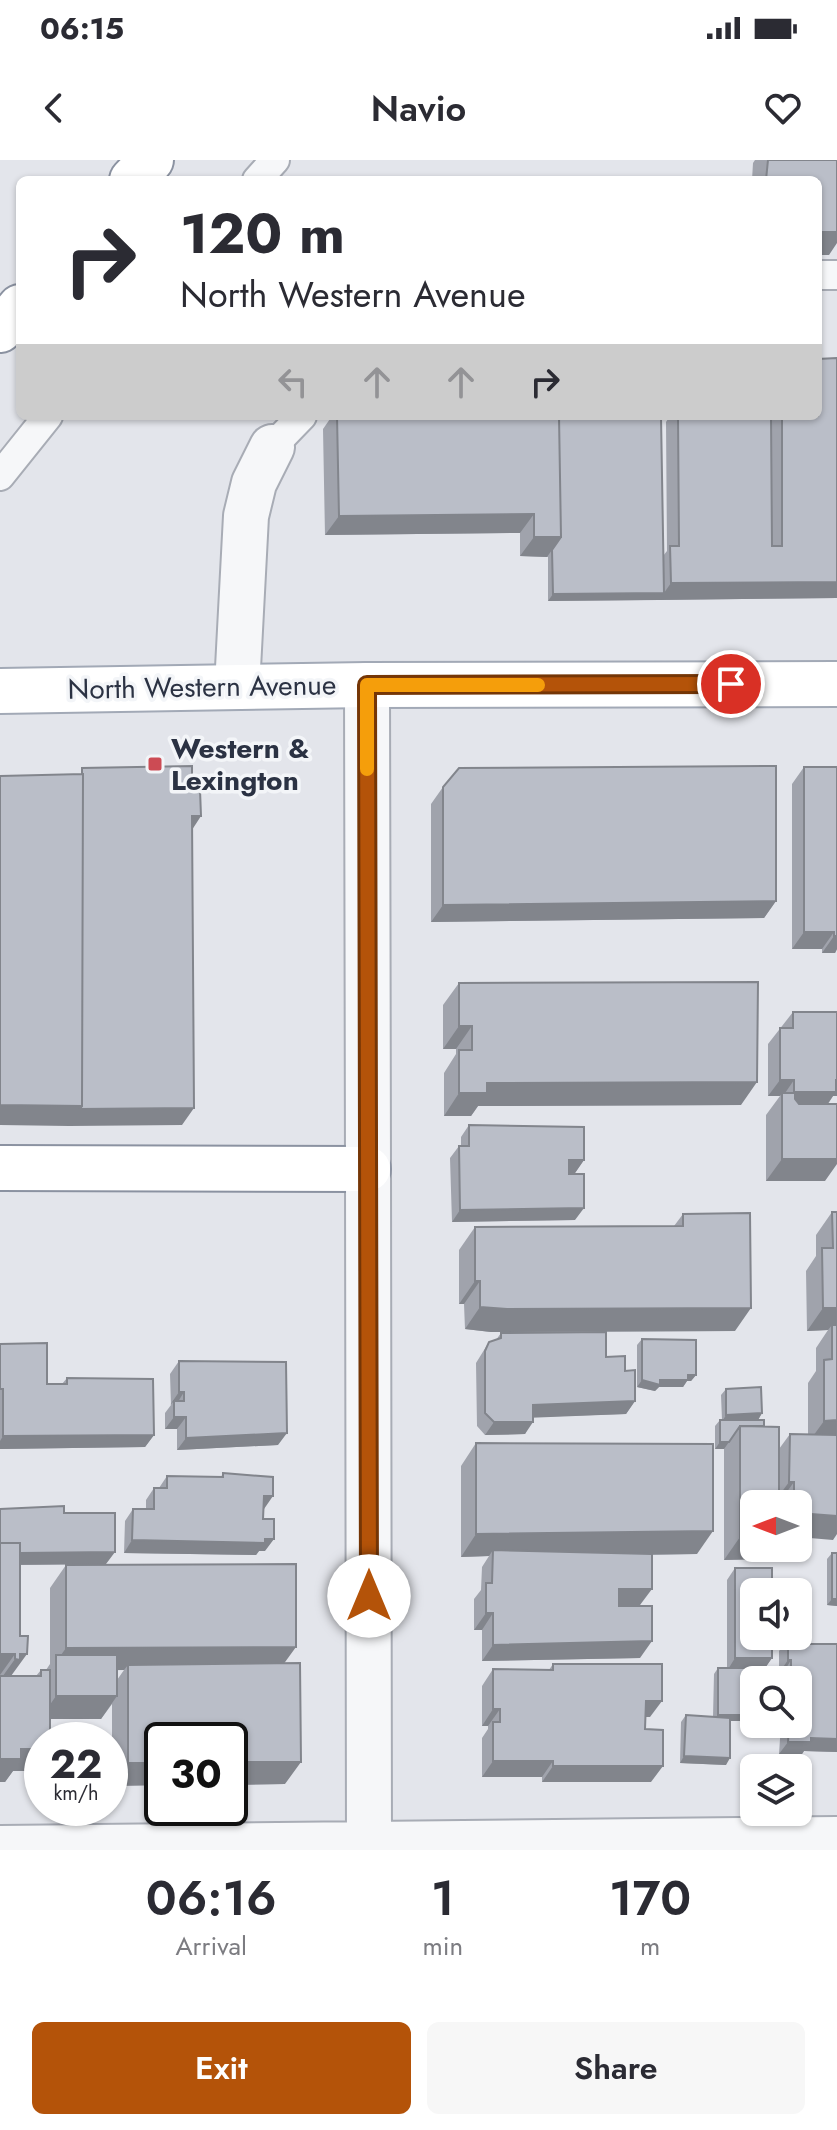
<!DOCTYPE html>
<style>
:root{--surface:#fff;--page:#f7f7f7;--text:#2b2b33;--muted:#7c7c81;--accent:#b45309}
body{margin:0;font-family:Jost,sans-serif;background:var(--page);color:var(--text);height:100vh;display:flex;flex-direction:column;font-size:30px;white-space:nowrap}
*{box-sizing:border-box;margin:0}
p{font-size:26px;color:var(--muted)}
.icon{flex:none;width:44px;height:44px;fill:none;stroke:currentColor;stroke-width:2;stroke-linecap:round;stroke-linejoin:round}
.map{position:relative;height:1690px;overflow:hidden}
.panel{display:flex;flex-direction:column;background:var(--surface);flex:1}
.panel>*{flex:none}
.banner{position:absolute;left:16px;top:16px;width:806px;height:244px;border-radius:12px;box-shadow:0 2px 6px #0004;background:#fff;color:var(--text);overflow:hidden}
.needle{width:52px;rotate:270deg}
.tools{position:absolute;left:740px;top:1330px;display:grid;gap:16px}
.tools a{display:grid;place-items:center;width:72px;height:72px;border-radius:12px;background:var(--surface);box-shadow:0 2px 6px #0004;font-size:40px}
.speed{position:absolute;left:24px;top:1562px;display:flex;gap:16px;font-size:40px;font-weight:700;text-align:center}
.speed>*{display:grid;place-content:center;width:104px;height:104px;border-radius:50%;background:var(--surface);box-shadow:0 2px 6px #0004;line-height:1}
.speed small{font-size:20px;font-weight:400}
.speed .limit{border:4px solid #111;border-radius:12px;background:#fff;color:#111}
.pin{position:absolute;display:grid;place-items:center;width:68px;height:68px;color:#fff;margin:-34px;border:4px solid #fff;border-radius:50%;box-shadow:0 2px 8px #0007}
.me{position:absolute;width:88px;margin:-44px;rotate:0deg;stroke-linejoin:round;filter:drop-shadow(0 0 6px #0008)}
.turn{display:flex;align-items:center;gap:28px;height:168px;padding:0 32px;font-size:36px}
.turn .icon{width:104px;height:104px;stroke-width:2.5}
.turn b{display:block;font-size:56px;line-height:68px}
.lanes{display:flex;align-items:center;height:76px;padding:0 32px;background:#0003;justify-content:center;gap:40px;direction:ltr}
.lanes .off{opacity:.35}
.eta{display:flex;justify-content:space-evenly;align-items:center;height:136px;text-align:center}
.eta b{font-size:48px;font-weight:600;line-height:56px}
.cta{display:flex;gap:16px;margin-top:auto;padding:16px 32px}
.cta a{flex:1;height:92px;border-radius:12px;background:var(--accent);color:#fff;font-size:32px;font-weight:600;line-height:92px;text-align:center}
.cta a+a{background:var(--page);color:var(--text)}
.status{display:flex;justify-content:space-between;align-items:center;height:56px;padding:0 40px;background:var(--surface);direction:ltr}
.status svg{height:22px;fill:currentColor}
header{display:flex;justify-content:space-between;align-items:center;height:104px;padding:0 32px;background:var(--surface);font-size:36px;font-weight:600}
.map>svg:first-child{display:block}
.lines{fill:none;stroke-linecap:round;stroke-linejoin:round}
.service-casing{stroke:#a8acb5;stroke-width:32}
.minor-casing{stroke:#a8acb5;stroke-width:48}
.tertiary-casing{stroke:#a8acb5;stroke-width:48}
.primary-casing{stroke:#a2a9b6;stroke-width:48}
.motorway-casing{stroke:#8b92a1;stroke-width:48}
.service{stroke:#f6f7f9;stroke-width:28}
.minor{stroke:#f6f7f9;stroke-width:44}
.tertiary{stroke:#f6f7f9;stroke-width:44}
.primary{stroke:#fff;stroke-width:44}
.motorway{stroke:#fff;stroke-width:44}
.wall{fill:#a0a3ac;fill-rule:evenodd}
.shaded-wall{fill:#82858c}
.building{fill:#babec8;stroke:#82858c;stroke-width:2}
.route-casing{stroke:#753606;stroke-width:20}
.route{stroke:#b45309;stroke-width:14}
.slow{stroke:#f59e0b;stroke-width:14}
.poi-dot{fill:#cc4b54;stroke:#f3f5f8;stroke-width:3}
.labels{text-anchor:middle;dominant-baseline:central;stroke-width:7;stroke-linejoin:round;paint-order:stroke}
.street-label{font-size:28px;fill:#2b3243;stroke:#f3f5f8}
.poi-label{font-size:28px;font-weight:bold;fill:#2b3243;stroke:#f3f5f8;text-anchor:start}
</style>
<div class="status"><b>06:15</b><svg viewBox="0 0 49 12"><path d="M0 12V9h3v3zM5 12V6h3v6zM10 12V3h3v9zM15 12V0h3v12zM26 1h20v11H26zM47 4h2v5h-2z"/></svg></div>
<header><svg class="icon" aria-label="back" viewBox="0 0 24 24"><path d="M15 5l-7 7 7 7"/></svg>Navio<svg class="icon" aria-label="heart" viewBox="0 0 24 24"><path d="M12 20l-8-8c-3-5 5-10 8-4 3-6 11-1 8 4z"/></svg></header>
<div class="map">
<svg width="837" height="1690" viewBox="0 0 837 1690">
<rect width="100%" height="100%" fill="#e3e5eb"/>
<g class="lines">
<defs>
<path id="service" d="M257,20L275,0
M818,115H837
M272,287L302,256
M0,316L48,256"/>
<path id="minor" d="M237,527L246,356L254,323L272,287
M368,1009L369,1690
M0,1688L837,1679"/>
<path id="tertiary" d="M367,525L368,1009"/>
<path id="primary" d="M0,531L367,525L837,524"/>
<path id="motorway" d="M132,20L151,0
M0,170L20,147
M0,1008L368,1009"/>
</defs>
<use href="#service" class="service-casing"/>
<use href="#minor" class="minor-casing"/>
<use href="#tertiary" class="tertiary-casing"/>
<use href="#primary" class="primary-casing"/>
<use href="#motorway" class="motorway-casing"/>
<use href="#service" class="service"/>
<use href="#minor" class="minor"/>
<use href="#tertiary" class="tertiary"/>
<use href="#primary" class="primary"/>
<use href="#motorway" class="motorway"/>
</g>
<path class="wall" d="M755,0H837L829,95H818V20H752L753,3Z
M332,256H661L663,396L667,391L666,262L670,256H818L837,438L548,441V397L520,396V373L325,375L323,269Z
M804,607H837V789L835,793H822V789H792V624Z
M443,627L776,741L764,758L431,762V644Z
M459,823L741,945L478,946L471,956H444V913L456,894V889H443V845Z
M793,852L837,936H833L828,944L825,1021H766V955L780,936H768V884Z
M469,965L584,1000L575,1013H569L575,1060L452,1062L450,998L459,986H461V977Z
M832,1052H837L833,1380L798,1344H754L763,1399L724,1400V1289H715V1266L720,1260H722L721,1235L726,1229L762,1253L758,1260L764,1266L779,1289L790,1274H808V1223L816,1211V1188L828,1170L807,1171L806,1111L816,1096V1075Z
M683,1054L735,1171L491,1172L465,1169L464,1144H459V1090L475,1067L674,1066Z
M501,1173L606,1197L625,1211L635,1241L626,1254L533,1257L525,1274L485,1275L477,1266L476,1203L489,1182L496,1180Z
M642,1179L696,1215L691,1221H687L683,1227H659L655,1231L637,1227V1185Z
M0,1184L47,1224H62L67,1218L154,1275L145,1287L0,1289Z
M179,1201L278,1285L177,1290V1269H165V1253L171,1245L170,1214Z
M476,1283L697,1394L652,1395L640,1445V1498L482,1501V1470H474V1439L481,1430L482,1407L489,1396L461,1397V1306Z
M223,1313L264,1349L263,1359L265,1391H259L256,1395L124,1393L125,1361L133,1349H146V1340L154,1328H159L167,1316L221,1317Z
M0,1349L64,1353L106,1404L20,1405V1476L11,1516H36L41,1510H46L50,1504V1428L66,1405L284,1503L285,1624L230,1625V1580H162V1625L112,1626V1544L101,1559H50L35,1611H13L5,1622H0ZM117,1510H124L117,1520Z
M832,1393L837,1446L827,1445V1399Z
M735,1408L772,1498L765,1508L754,1561H730L726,1605L680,1603L681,1562L686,1555L713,1557L714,1514L718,1508H727V1420Z
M788,1478H802L808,1484H837V1592L804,1591L802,1594H779L781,1564H798V1520H782L783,1513H779V1491Z
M553,1504L650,1557H645V1569L651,1622H542V1617H482V1578L488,1569V1566H482V1526L493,1509L549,1510Z"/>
<path class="shaded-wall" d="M818,72H837V83L829,95H818Z
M534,354L520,373L325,375L339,356Z
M534,377H561L547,397L520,396Z
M837,422V438L659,440L671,423Z
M664,433L659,440L548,441L553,434Z
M192,656H201L190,673Z
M776,741L764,758L431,762L443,745Z
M804,772H834L822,789H792Z
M834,776H837V789L835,793H822Z
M459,866H472L456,889H443Z
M780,920H794L783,936L782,933L780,936H768Z
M837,920V936H833L824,949H782L794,932Z
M757,922L741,945L478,946L471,956H444L459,933L487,923Z
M0,945L82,946L69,966L0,965Z
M194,948L182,965L69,966L80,949Z
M782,999H837V1004L825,1021H766Z
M569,1000H584L575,1013H560Z
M584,1048L575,1060L452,1062L460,1050Z
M475,1121H480L464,1144H459Z
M480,1147L751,1148L735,1171L491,1172L465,1169Z
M823,1148H837V1170L832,1165L828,1170L807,1171Z
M688,1215H696L691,1221H687L683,1227H659L655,1231L637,1227L642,1220H660Z
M179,1232H184L176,1245L174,1241L170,1245Z
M635,1241L626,1254L525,1258L533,1245Z
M762,1253L758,1260L722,1262L726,1255Z
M174,1257H186L177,1269H165Z
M837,1260V1283H808L824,1261Z
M494,1262H533L525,1274L485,1275Z
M287,1273L278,1285L177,1290L186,1278Z
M154,1275L145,1287L0,1289V1281L3,1276Z
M720,1282H729L724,1289H715Z
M789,1322H794L778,1344H773Z
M264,1336H273L264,1349H255Z
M798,1353L837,1356V1374L833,1380L798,1377Z
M713,1371L697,1394L493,1396V1390L489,1396L461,1397L476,1374Z
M740,1377H754V1388H771L763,1399L724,1400Z
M274,1379L265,1391H259L256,1395L124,1393L132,1380Z
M115,1392L106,1404L0,1405V1393Z
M619,1429H652L640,1445H607Z
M832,1439H837V1446L827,1445Z
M486,1453H493L482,1470H474Z
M652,1481L640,1498L482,1501L493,1485Z
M296,1487L280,1509L128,1505L124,1510L56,1511V1502L66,1488Z
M0,1494H15L0,1515Z
M20,1494H27L11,1516L0,1520L15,1499Z
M735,1498H772L763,1511H727Z
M788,1500H791L783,1513H779Z
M56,1536H117L101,1559H40Z
M646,1541H662L650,1557H634Z
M493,1549H500L488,1566H482Z
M718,1555H754V1561H713Z
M811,1578L837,1579V1592L804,1591L802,1594H779L788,1582Z
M21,1589H42V1601L35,1611H13L5,1622H0V1599Z
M684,1596L730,1598L726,1605L680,1603Z
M493,1601H553L542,1617H482Z
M230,1602H301L285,1624L230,1625Z
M128,1603H162V1625L112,1626Z
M553,1606H663L651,1622H542Z"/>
<path class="building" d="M768,0H837V72H818V20H766Z
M837,198V422L671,423L670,386H679L678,256H771L772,386H782V256H818V199Z
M337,256H559L561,377H534V354L339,356Z
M559,256H661L664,433L553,434L552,390L561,377Z
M192,606V631L200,630L201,656H192L194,948L80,949L82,946L83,614H82V608Z
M776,606V741L443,745V627L459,608Z
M804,607H837V776H834V772H804Z
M83,614L82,946L0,945V616Z
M758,822L757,922L487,923V933H459V890H472V866H459V823Z
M793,852H837V920H836V932H794V920H780V868H793Z
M782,933H795V939L799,944H837V999H782Z
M469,965L584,967V1000H569V1014H584V1048L460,1050L459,986H469Z
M832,1052H837V1148H823L822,1088H833Z
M750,1053L751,1148L507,1149L480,1147V1121H475V1067L683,1066V1054Z
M832,1165H837V1260L824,1261V1200L832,1199Z
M606,1172V1197L625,1196V1211L635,1210V1241L533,1245V1262H494L485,1253V1191L489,1182L501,1178V1173Z
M642,1179L696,1180V1215H688V1220H660V1225L642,1220Z
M47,1183V1224H67V1218L153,1219L154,1275L3,1276V1229H0V1184Z
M179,1201L286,1202L287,1273L186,1278V1257H174V1241H184V1232H179Z
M761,1227L762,1253L726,1255V1229Z
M720,1260H764V1266H740L729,1282H720Z
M740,1266L779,1267V1344H754V1377H740Z
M790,1274L837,1275V1356L798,1353V1344H794V1322H789Z
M476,1283L713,1284V1371L476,1374Z
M223,1313L273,1317V1336H264L263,1359H274V1379H265V1383L132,1380L133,1349H154V1328H167V1316L223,1317Z
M64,1346V1353H115V1392L20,1393V1383H0V1349Z
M0,1383H20V1476H28L27,1494H20V1500L15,1499V1494H0Z
M493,1390L652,1394V1429H619V1446H652V1481L493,1485V1453H486V1423H492Z
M832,1393H837V1439H832Z
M296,1404V1487L66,1488V1405Z
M735,1408H772V1432H754V1476H772V1498H735Z
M802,1473V1478H808V1484H837V1579L811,1578V1582H788L789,1564H798V1520H791V1500H788V1478L798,1476V1475Z
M56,1495H117V1536H56Z
M300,1503L301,1602H230V1580H162V1603H128V1505Z
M553,1504H662V1541H646L645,1569L663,1570V1606H553V1601H493V1562H500V1549H493V1509L553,1510Z
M718,1508H769L767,1520H754V1555H718Z
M41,1510H50V1580H42V1589H21V1599H0V1516H41Z
M686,1555L730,1558V1598L684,1596Z"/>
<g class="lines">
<defs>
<path id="route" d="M369,1436L367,525L731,524"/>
</defs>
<use href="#route" class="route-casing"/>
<use href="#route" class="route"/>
<path class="slow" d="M367,609V525H538"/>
</g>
<rect class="poi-dot" x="147" y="596" width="16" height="16" rx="4"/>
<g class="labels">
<g class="street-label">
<text transform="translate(202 527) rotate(-1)">North Western Avenue</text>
</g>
<g class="poi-label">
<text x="171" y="588">Western &amp;<tspan x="171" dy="32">Lexington</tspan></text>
</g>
</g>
</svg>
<div class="tools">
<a><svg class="needle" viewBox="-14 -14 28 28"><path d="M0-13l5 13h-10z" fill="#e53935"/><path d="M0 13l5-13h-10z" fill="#7c7c81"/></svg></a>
<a><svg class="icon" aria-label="sound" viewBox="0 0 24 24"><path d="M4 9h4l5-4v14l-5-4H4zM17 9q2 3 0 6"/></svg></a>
<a><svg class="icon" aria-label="search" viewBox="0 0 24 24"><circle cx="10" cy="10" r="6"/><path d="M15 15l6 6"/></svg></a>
<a><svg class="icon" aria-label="layers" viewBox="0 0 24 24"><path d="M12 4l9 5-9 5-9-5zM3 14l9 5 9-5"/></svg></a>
</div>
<div class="speed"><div>22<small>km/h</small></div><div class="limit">30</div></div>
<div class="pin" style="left:731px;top:524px;background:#d93025"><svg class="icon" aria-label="arrive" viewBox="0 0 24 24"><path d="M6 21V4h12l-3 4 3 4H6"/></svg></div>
<svg class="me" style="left:369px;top:1436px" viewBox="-20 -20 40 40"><circle r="19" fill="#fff"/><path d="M0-13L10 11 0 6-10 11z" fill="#b45309"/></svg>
<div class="banner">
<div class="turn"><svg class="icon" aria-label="right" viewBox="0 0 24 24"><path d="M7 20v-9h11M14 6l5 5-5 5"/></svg><div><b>120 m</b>North Western Avenue</div></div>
<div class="lanes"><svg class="icon off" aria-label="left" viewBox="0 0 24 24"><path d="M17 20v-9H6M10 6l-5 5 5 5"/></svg><svg class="icon off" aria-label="ahead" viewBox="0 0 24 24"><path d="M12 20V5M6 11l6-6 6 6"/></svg><svg class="icon off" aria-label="ahead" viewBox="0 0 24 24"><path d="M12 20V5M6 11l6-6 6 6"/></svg><svg class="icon" aria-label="right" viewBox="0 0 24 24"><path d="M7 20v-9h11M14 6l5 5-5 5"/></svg></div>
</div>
</div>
<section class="panel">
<div class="eta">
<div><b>06:16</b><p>Arrival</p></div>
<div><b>1</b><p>min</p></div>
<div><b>170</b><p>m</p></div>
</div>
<div class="cta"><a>Exit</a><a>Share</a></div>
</section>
